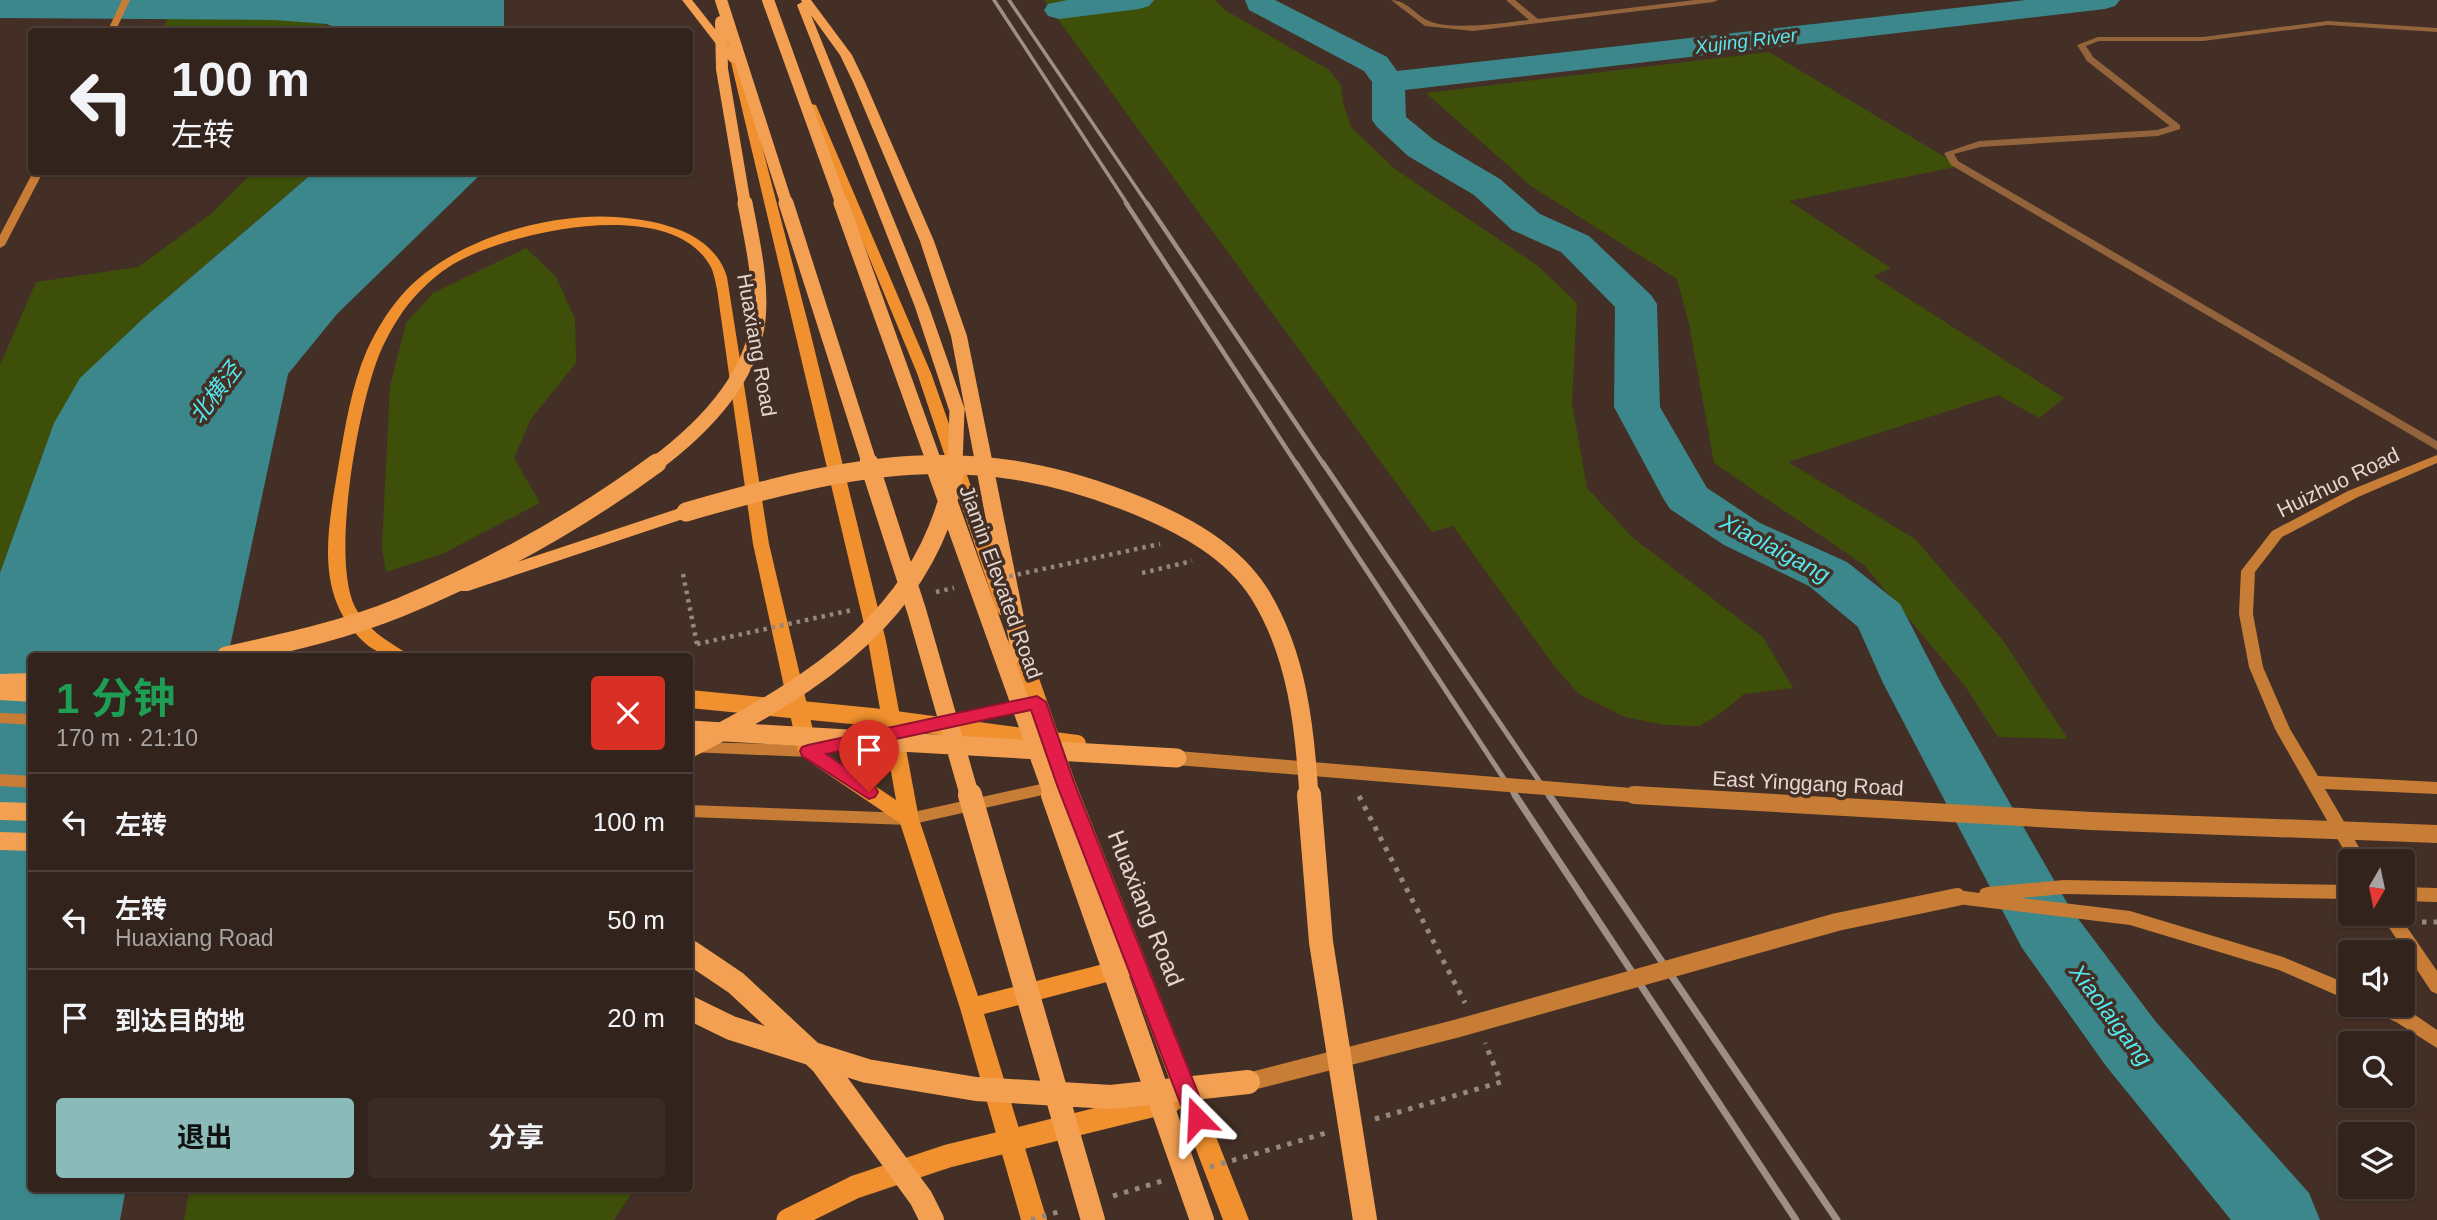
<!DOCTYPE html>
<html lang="zh">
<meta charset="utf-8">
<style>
:root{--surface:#32231c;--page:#3a2b25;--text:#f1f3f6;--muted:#a8a4a3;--line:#4d403b;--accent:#8bbbb9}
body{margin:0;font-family:Arial,"Noto Sans SC",sans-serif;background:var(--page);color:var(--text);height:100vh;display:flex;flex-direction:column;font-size:26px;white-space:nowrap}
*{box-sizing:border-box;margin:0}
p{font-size:23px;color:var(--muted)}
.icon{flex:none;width:38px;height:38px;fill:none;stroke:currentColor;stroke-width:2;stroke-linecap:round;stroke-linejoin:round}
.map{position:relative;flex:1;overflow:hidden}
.panel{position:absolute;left:28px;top:653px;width:665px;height:539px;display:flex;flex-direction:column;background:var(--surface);border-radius:7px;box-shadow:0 2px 5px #0004,0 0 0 2px var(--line)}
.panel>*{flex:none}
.guide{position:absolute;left:28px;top:28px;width:665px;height:147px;border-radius:7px;box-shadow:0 2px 5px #0004,0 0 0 2px var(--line);background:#32231c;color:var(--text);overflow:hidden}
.needle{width:46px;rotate:189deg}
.buttons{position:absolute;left:2338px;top:849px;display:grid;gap:14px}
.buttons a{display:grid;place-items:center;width:77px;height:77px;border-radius:7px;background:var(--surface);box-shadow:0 2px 5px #0004,0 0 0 2px var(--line);font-size:35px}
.pin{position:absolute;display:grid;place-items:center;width:60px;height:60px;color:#fff;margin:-72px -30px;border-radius:50% 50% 50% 0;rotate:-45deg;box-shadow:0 0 7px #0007}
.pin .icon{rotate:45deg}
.me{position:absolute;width:77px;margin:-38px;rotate:339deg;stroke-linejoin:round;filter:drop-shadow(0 0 5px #0008)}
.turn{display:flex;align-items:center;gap:24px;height:147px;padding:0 28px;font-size:32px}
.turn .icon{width:91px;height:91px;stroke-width:2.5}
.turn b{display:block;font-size:49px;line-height:60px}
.round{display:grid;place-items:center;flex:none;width:74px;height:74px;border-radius:7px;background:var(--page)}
.summary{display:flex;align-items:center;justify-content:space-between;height:119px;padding:0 28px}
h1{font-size:42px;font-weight:700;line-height:52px;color:#1e9e55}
.primary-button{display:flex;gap:14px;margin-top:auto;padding:14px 28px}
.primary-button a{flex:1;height:80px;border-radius:7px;background:var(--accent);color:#111;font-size:28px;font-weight:700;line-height:80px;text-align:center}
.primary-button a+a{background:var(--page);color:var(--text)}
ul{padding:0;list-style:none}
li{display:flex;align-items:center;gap:21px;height:98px;padding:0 28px;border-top:2px solid var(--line)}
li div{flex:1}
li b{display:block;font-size:26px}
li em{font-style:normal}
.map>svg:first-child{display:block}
.green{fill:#3e4f09}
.water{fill:#3b878b}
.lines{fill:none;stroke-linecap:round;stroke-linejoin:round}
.river{fill:#3b878b;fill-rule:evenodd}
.path-far1{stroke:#96867e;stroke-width:4.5;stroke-dasharray:3.5 5;stroke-linecap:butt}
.path{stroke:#96867e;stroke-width:5;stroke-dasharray:4.5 7;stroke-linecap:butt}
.service{fill:#93643b;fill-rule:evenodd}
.minor{fill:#93643b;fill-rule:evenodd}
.secondary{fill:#c87d37;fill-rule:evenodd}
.primary{fill:#f0902e;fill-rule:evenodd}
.trunk{fill:#f3a052;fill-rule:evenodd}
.rail-far3{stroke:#9e8e86;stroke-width:3.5}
.rail-far2{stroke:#9e8e86;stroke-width:4.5}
.rail-far1{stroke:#9e8e86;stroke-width:5}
.rail{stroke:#9e8e86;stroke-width:7}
.path-bridge-far1{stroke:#96867e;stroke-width:4.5;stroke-dasharray:3.5 5;stroke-linecap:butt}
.path-bridge{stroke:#96867e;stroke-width:5;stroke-dasharray:4.5 7;stroke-linecap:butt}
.secondary-bridge-far1{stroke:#c87d37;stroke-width:14}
.secondary-bridge{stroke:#c87d37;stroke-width:18}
.primary-bridge-far1{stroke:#f0902e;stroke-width:18}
.primary-bridge{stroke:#f0902e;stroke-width:23}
.trunk-bridge-far3{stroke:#f3a052;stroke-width:12}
.trunk-bridge-far2{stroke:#f3a052;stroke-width:15}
.trunk-bridge-far1{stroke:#f3a052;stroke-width:19}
.trunk-bridge{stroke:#f3a052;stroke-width:24}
.route{fill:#e11d48;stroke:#92132f;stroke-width:2}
.labels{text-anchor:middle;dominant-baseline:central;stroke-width:7;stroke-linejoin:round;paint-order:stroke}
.far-water-label{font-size:19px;font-style:italic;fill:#54e7ef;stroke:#432f25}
.street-label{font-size:21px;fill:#e3d6d0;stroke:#432f25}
.water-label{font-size:23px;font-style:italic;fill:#54e7ef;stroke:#432f25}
.near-street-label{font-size:24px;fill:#e3d6d0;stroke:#432f25}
</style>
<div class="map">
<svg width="2437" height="1220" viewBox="0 0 2437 1220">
<rect width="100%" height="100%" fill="#432f25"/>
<path class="green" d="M1044,0H1215L1225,10L1329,70L1341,85L1343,103L1351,127L1395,169L1538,266L1577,303L1572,403L1587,488L1633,538L1763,637L1793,688L1744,694L1725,710L1700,726L1665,725L1625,717L1579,694L1555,667L1453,526L1432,532L1426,524Z
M168,18C217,19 300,12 343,31L160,32Z
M1769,52L1960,166L1789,201L1891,268L1873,276L2064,398L2039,418L1998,395L1788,462L1915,539L2002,639L2068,739L1998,737L1965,686L1864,565L1714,463L1689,324L1677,279L1531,186L1426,93Z
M253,172H314L147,315L54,423L0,573V365L36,282L138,267L211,214Z
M526,248L556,277L575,319L576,363L531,419L514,458L540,503L442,554L386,572L382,547L390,386L406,323L433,293Z
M190,1188H635L614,1220H184Z"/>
<path class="water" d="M0,0H504V31L343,32L327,24L275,20L0,18Z
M314,172H483L337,314L288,374L228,656H32V1188H126L120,1220H0V573L54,423L80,378L147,315Z"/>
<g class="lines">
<path class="river" d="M1067,0H1154L1149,6L1139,9L1059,19L1048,16L1044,10L1048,4Z
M1245,0H1275L1387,57L1397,71L2026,0H2120L2115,6L2105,9L1405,90L1406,117L1434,140L1500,179L1540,214L1589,236L1651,295L1657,304L1660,407L1707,488L1760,523L1847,562L1900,604L1941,683L2070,908L2156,1022L2309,1193L2320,1220H2231L2106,1066L2022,948L1883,683L1858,627L1809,586L1724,545L1670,509L1663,498L1614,407L1615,307L1561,252L1512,230L1474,195L1408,156L1377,127L1372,120V82L1364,71L1249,10Z"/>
<path class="path-far1" d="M1142,573L1192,561
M683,574L697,644"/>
<path class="path" d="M2422,922H2437"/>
<path class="service" d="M1391,0C1407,0 1415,15 1429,21C1452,31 1504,23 1529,20L1506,0H1515L1538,19L1695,0H1718L1714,2L1473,31L1425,26Z"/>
<path class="minor" d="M2328,21L2437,28V32L2328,25L2203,41H2099L2086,46L2093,57L2180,125V129L2158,136L1980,147L1954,154L1958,161L2437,441V450L1951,165L1944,153L1979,141L2157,130L2170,126L2087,61L2077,45L2098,37H2203Z"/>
<path class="secondary" d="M122,0H130L115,32H107Z
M33,172H43L5,245L0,248V235Z
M2437,455V463L2358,497L2282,537L2255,572L2253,614L2263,667L2290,729L2318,776L2437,782V794L2325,789L2367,861H2350L2275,729L2249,667L2239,614L2241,571L2272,531L2348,491Z
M1029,699L1034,700L1036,704L1034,708L885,742L880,740L877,736L880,732L885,730Z
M0,713L32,714V725L0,723Z
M844,738L849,740L852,744L849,748L808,757L690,752V744L694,742L808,745Z
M0,774L32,776V788L0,786Z
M1059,780L1065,782L1067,786L1065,790L909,825L690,817V805L909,813Z
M2064,880L2350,885V899L2064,894L2021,898L2130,911L2283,957L2350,985V1001L2279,970L2130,925L1957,904L1951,902L1949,897L1951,892L1957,890L1979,893L1981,889L1987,887Z
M2403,887L2437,888V902L2403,901Z
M2380,914H2398L2437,971V994L2431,991Z
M2366,1004H2395L2408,1010L2437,1030V1048L2396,1022L2369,1010Z"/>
<path class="primary" d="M725,37L734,39L808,323L886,641L919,819L978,996L1123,959L1056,784L1008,641L1017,635L1026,641L1076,784L1249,1220H1223L1130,976L984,1014L1047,1220H1021L960,1008L900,823L801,756L798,751L753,544L717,289C715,281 714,271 709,264C669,196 513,231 457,262C444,269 431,280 420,291C404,307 392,327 382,348C359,399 330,557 355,607C366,628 385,640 405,652L408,656C385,656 373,653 357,635C314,588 329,524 338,468C345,428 351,387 367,350C376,331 387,312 401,296C450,238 561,207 635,219C672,224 715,237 727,277L769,544L817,747L896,800L868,641Z
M807,103L816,105L931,373L1015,611L1012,615H1000L997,611L917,373L806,105Z"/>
<path class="trunk" d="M682,0H692L738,58V62H730Z
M801,0H811L852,55L865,82L934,241L967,336L1032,657L1029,662H1015L1012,657L951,336L920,241L853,82L840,55L811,15L929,307L965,410L957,415L949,410L915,307L797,5L802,2Z
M686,506L692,508L695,512L692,516L468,591H454L452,587L454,583Z
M32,673V687H26L32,688V702L0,700V674Z
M0,802L32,803V821L0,820Z
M0,832L32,833V851L0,850Z"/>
<path class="rail-far3" d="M994,0L1128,205
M1009,0L1148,205"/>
<path class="rail-far2" d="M1126,203L1297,465
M1147,203L1324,465"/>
<path class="rail-far1" d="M1296,463L1516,797
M1323,463L1550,797"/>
<path class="rail" d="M1515,795L1796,1220
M1549,795L1837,1220"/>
<path class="path-bridge-far1" d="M1001,578L1160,544
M936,592L954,588
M697,644L852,610"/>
<path class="path-bridge" d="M1359,796L1465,1003
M1375,1119L1501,1082L1485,1043
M1210,1167L1326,1133
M1113,1196L1162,1181
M1031,1220L1064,1210"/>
<path class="secondary-bridge-far1" d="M1177,758L1655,797"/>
<path class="secondary-bridge" d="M1634,795L2091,821L2437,834
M1248,1082L1455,1029L1837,922L1957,897"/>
<path class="primary-bridge-far1" d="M690,699L872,717L1077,744"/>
<path class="primary-bridge" d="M788,1220L855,1187L948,1156L1171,1101"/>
<path class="trunk-bridge-far3" d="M721,0L787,205
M768,0L842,205
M721,22L722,69L745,205"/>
<path class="trunk-bridge-far2" d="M786,203L870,465
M841,203L935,465
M654,465C701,430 751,381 758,320C762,282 752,240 745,203
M895,465H972
M955,465L957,410"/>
<path class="trunk-bridge-far1" d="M869,463L917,612L970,797
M934,463L1054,797
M686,512C853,464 973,437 1141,507C1186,526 1232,551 1259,593C1297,653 1305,728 1309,797
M226,656C285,643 345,630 401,607C492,569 578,521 657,463
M690,730L1177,758
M690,748C814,686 933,612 956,463"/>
<path class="trunk-bridge" d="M970,795L1093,1220
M1053,795L1202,1220
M1309,795L1321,942L1365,1220
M690,952L736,983L822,1063L921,1198L932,1220
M690,1008L731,1028L867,1071L976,1089L1111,1097L1248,1082"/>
</g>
<path class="route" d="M1037,696L1046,702L1075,785L1208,1118L1205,1125L1197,1128L1189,1125L1186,1118L1057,785L1031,710L826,754L875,787L878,792L875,797L869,799L802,756L800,751L802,747L808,745Z"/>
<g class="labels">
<g class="far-water-label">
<text transform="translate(1746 41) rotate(-7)">Xujing River</text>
</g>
<g class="street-label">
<text transform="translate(757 345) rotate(80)">Huaxiang Road</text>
<text transform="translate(2338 482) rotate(-26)">Huizhuo Road</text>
<text transform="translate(1001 582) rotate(70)">Jiamin Elevated Road</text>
<text transform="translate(1808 783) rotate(3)">East Yinggang Road</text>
</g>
<g class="water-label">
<text transform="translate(215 393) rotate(-53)">北横泾</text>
<text transform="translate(1775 548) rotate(28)">Xiaolaigang</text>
<text transform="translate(2111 1015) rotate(53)">Xiaolaigang</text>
</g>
<g class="near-street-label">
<text transform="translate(1146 908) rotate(68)">Huaxiang Road</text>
</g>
</g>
</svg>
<div class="buttons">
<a><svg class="needle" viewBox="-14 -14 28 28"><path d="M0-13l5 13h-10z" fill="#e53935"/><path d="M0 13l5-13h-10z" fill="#a8a4a3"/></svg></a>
<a><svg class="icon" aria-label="sound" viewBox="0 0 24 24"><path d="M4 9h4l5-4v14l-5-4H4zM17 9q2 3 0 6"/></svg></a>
<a><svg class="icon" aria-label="search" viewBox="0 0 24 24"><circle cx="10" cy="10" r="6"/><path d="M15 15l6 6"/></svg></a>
<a><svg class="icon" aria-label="layers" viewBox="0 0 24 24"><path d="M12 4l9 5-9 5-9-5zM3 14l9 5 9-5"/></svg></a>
</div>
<div class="pin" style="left:869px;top:792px;background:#d93025"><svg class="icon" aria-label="arrive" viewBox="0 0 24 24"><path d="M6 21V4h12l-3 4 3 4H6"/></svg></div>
<svg class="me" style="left:1197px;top:1118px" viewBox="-20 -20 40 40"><path d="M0-17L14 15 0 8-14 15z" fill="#e11d48" stroke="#fff" stroke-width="4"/></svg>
<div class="guide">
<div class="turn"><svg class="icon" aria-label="left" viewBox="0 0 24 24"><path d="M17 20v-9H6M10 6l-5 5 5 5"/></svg><div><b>100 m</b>左转</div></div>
</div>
<section class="panel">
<div class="summary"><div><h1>1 分钟</h1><p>170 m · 21:10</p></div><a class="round" style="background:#d93025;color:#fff"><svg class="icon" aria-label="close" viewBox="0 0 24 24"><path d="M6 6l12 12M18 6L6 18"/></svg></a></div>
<ul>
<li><svg class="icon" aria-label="left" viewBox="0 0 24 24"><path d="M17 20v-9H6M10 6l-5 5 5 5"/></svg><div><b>左转</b></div><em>100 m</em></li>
<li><svg class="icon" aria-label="left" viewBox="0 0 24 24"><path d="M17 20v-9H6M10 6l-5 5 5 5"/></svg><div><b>左转</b><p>Huaxiang Road</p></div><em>50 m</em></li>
<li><svg class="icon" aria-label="arrive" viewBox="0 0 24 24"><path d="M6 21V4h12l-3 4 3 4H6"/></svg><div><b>到达目的地</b></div><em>20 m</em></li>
</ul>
<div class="primary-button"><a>退出</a><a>分享</a></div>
</section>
</div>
